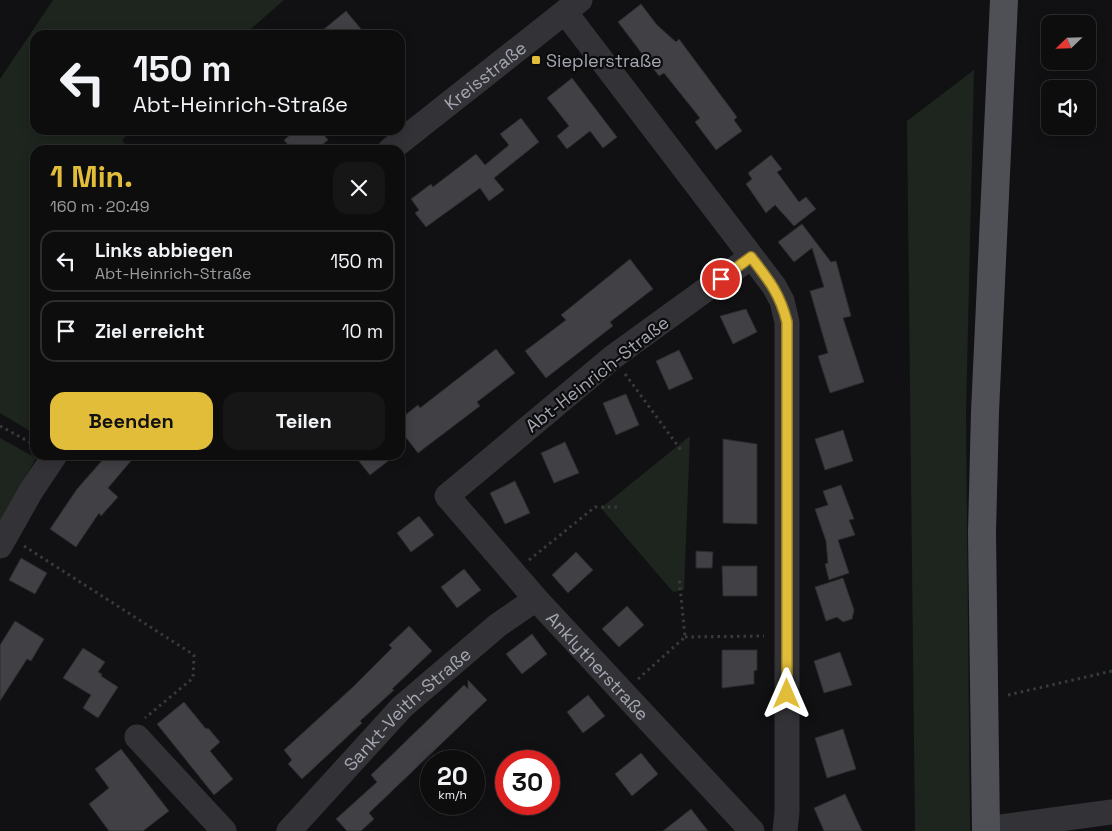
<!DOCTYPE html>
<html lang="de">
<meta charset="utf-8">
<style>
:root{--surface:#0d0d0e;--page:#161617;--text:#f1f3f6;--muted:#9a9c9e;--line:#2d2d2e;--accent:#e2bd3a}
body{margin:0;font-family:"Space Grotesk",sans-serif;background:var(--page);color:var(--text);height:100vh;display:flex;flex-direction:column;font-size:19px;white-space:nowrap}
*{box-sizing:border-box;margin:0}
p{font-size:16px;color:var(--muted)}
.icon{flex:none;width:28px;height:28px;fill:none;stroke:currentColor;stroke-width:2;stroke-linecap:round;stroke-linejoin:round}
.map{position:relative;flex:1;overflow:hidden}
.details{position:absolute;left:30px;top:145px;width:375px;height:315px;display:flex;flex-direction:column;background:var(--surface);border-radius:15px;box-shadow:0 2px 12px #0003,0 0 0 1px var(--line)}
.details>*{flex:none}
.hud{position:absolute;left:30px;top:30px;width:375px;height:105px;border-radius:15px;box-shadow:0 2px 12px #0003,0 0 0 1px var(--line);background:#0d0d0e;color:var(--text);overflow:hidden}
.needle{width:32px;rotate:247deg}
.fabs{position:absolute;left:1041px;top:15px;display:grid;gap:10px}
.fabs a{display:grid;place-items:center;width:55px;height:55px;border-radius:10px;background:var(--surface);box-shadow:0 2px 12px #0003,0 0 0 1px var(--line);font-size:25px}
.speed{position:absolute;left:420px;top:750px;display:flex;gap:10px;font-size:25px;font-weight:700;text-align:center}
.speed>*{display:grid;place-content:center;width:65px;height:65px;border-radius:50%;background:var(--surface);box-shadow:0 2px 12px #0003,0 0 0 1px var(--line);line-height:1}
.speed small{font-size:12px;font-weight:400}
.speed .limit{border:8px solid #d22;background:#fff;color:#111}
.pin{position:absolute;display:grid;place-items:center;width:42px;height:42px;color:#fff;margin:-21px;border:2px solid #fff;border-radius:50%;box-shadow:0 1px 5px #0007}
.me{position:absolute;width:55px;margin:-28px;rotate:0deg;stroke-linejoin:round;filter:drop-shadow(0 0 4px #0008)}
.turn{display:flex;align-items:center;gap:18px;height:105px;padding:0 20px;font-size:22px}
.turn .icon{width:65px;height:65px;stroke-width:2.5}
.turn b{display:block;font-size:35px;line-height:42px}
.round{display:grid;place-items:center;flex:none;width:52px;height:52px;border-radius:15px;background:var(--page)}
.headline{display:flex;align-items:center;justify-content:space-between;height:85px;padding:0 20px}
h1{font-size:30px;font-weight:700;line-height:38px;color:var(--accent)}
.primary-button{display:flex;gap:10px;margin-top:auto;padding:10px 20px}
.primary-button a{flex:1;height:58px;border-radius:15px;background:var(--accent);color:#111;font-size:20px;font-weight:700;line-height:58px;text-align:center}
.primary-button a+a{background:var(--page);color:var(--text)}
ul{padding:0;list-style:none}
li{display:flex;align-items:center;gap:15px;height:62px;margin:0 10px 8px;padding:0 10px;border:2px solid var(--line);border-radius:15px}
li div{flex:1}
li b{display:block;font-size:19px}
li em{font-style:normal}
.map>svg:first-child{display:block}
.green{fill:#1e251f}
.building{fill:#414145;stroke:#2c2b2e}
.lines{fill:none;stroke-linecap:round;stroke-linejoin:round}
.path{stroke:#393a3e;stroke-width:3;stroke-dasharray:2.5 4;stroke-linecap:butt}
.minor{stroke:#333337;stroke-width:25}
.major{stroke:#4f5056;stroke-width:28}
.route-casing{stroke:#937b26;stroke-width:12}
.route{stroke:#e2bd3a;stroke-width:9}
.poi-dot{fill:#e2bd3a;stroke:#0c0c0d;stroke-width:2}
.labels{text-anchor:middle;dominant-baseline:central;stroke-width:4.5;stroke-linejoin:round;paint-order:stroke}
.poi-label{font-size:18px;fill:#a4a6b2;stroke:#0c0c0d;text-anchor:start}
.street-label{font-size:18px;fill:#a4a6b2;stroke:#0c0c0d}
</style>
<div class="map">
<svg width="1112" height="831" viewBox="0 0 1112 831">
<rect width="100%" height="100%" fill="#111113"/>
<path class="green" d="M53,0H284L244,35H35V130H133L122,140L129,150H35V434L0,413V79Z
M974,70L966,413L970,831H915L907,121Z
M690,436L684,590L673,592L601,508Z
M0,438L36,458L0,522Z"/>
<path class="building" d="M641,4L657,25L676,42L679,39L737,117L734,120L742,131L716,150L695,122L700,118L664,73L659,76L618,22Z
M346,11L366,35H317Z
M572,78L617,137L603,148L590,131L567,149L557,136L569,126L547,98Z
M521,118L539,142L494,178L504,190L489,201L480,188L426,227L415,213L419,210L411,199L431,184L433,187L476,154L485,165L509,145L500,134Z
M296,130H320L328,140L316,150H292L284,140Z
M771,155L782,169L777,172L799,202L806,197L816,209L794,226L775,205L766,213L746,184L752,179L748,173Z
M802,224L831,262L836,261L851,316L843,318L864,382L830,393L818,356L828,353L810,291L824,287L812,248L794,262L778,242Z
M630,259L653,289L610,322L613,326L546,378L525,351L566,320L561,315Z
M746,309L757,332L733,344L720,316Z
M496,349L515,373L477,402L480,406L418,453L400,430V419L418,405L420,408Z
M679,350L693,379L669,390L656,361Z
M626,394L639,425L616,435L603,403Z
M843,430L853,461L825,470L815,439Z
M723,439L757,444V524L723,523Z
M565,442L579,473L554,483L541,453Z
M107,455H136L108,488L118,497L101,516L99,513L76,547L50,529L77,489Z
M354,455H396L370,475Z
M515,481L530,513L505,524L490,493Z
M841,485L854,519L849,520L855,535L838,540L849,573L829,580L825,564L828,563L826,541L815,509L828,505L823,491Z
M419,516L434,535L411,552L397,533Z
M696,551L713,552L712,568H696Z
M576,552L593,570L568,593L552,575Z
M21,558L47,573L35,594L9,580Z
M722,566H757V596H723Z
M464,569L481,590L457,608L441,587Z
M843,578L854,610L852,619L843,622L837,617L826,621L815,587Z
M627,606L644,625L619,647L602,629Z
M15,621L44,639L31,661L27,659L0,701V645Z
M409,626L432,651L392,689L394,690L360,721L362,723L302,779L288,764L292,760L284,750L353,687L392,648L389,645Z
M532,634L547,654L522,674L506,654Z
M83,648L105,662L98,672L102,674L101,676L118,687L98,718L83,708L91,695L63,678Z
M722,650H757V670L754,671V684L722,688Z
M840,652L852,685L824,693L814,661Z
M468,680L487,700L369,813L374,819L361,831H347L336,819L377,782L371,775L464,685L468,689Z
M588,695L605,716L583,733L567,712Z
M184,702L206,729L208,728L220,742L210,751L233,779L214,795L157,724Z
M843,729L856,769L827,778L815,738Z
M121,749L169,811L143,831H109L89,804L109,788L95,769Z
M641,753L658,774L632,796L615,774Z
M845,794L862,831H824L814,808Z
M691,809L708,831H663Z"/>
<g class="lines">
<path class="path" d="M625,374L681,450
M0,426L35,445
M24,546L194,655L193,678L145,718
M529,560L595,507H621
M685,637L764,636
M638,679L685,637L679,577
M1008,695L1112,671"/>
<g class="minor">
<path d="M565,12L774,286L782,301L787,322V812L785,831"/>
<path id="s1" d="M390,150L580,0"/>
<path id="s2" d="M751,257L613,357L447,496L536,599L752,831"/>
<path d="M0,546L31,491L55,455"/>
<path d="M137,737L224,831"/>
<path d="M986,829L1112,812"/>
<path id="s3" d="M289,831L402,707L498,625L536,599"/>
</g>
<path class="major" d="M986,831L982,533L985,412L1004,0"/>
</g>
<g class="lines">
<defs>
<path id="route" d="M721,279L751,257C769,280 780,294 787,322V694"/>
</defs>
<use href="#route" class="route-casing"/>
<use href="#route" class="route"/>
</g>
<rect class="poi-dot" x="531" y="55" width="10" height="10" rx="2.5"/>
<g class="labels">
<g class="poi-label">
<text x="546" y="60">Sieplerstraße</text>
</g>
<g class="street-label">
<text stroke="none"><textPath href="#s1" startOffset="121">Kreisstraße</textPath></text>
<text transform="translate(597 374) rotate(-38)">Abt-Heinrich-Straße</text>
<text stroke="none"><textPath href="#s2" startOffset="614">Anklytherstraße</textPath></text>
<text stroke="none"><textPath href="#s3" startOffset="170">Sankt-Veith-Straße</textPath></text>
</g>
</g>
</svg>
<div class="fabs">
<a><svg class="needle" viewBox="-14 -14 28 28"><path d="M0-13l5 13h-10z" fill="#e53935"/><path d="M0 13l5-13h-10z" fill="#9a9c9e"/></svg></a>
<a><svg class="icon" aria-label="sound" viewBox="0 0 24 24"><path d="M4 9h4l5-4v14l-5-4H4zM17 9q2 3 0 6"/></svg></a>
</div>
<div class="speed"><div>20<small>km/h</small></div><div class="limit">30</div></div>
<div class="pin" style="left:721px;top:279px;background:#d93025"><svg class="icon" aria-label="arrive" viewBox="0 0 24 24"><path d="M6 21V4h12l-3 4 3 4H6"/></svg></div>
<svg class="me" style="left:787px;top:694px" viewBox="-20 -20 40 40"><path d="M0-17L14 15 0 8-14 15z" fill="#e2bd3a" stroke="#fff" stroke-width="4"/></svg>
<div class="hud">
<div class="turn"><svg class="icon" aria-label="left" viewBox="0 0 24 24"><path d="M17 20v-9H6M10 6l-5 5 5 5"/></svg><div><b>150 m</b>Abt-Heinrich-Straße</div></div>
</div>
<section class="details">
<div class="headline"><div><h1>1 Min.</h1><p>160 m · 20:49</p></div><a class="round"><svg class="icon" aria-label="close" viewBox="0 0 24 24"><path d="M6 6l12 12M18 6L6 18"/></svg></a></div>
<ul>
<li><svg class="icon" aria-label="left" viewBox="0 0 24 24"><path d="M17 20v-9H6M10 6l-5 5 5 5"/></svg><div><b>Links abbiegen</b><p>Abt-Heinrich-Straße</p></div><em>150 m</em></li>
<li><svg class="icon" aria-label="arrive" viewBox="0 0 24 24"><path d="M6 21V4h12l-3 4 3 4H6"/></svg><div><b>Ziel erreicht</b></div><em>10 m</em></li>
</ul>
<div class="primary-button"><a>Beenden</a><a>Teilen</a></div>
</section>
</div>
